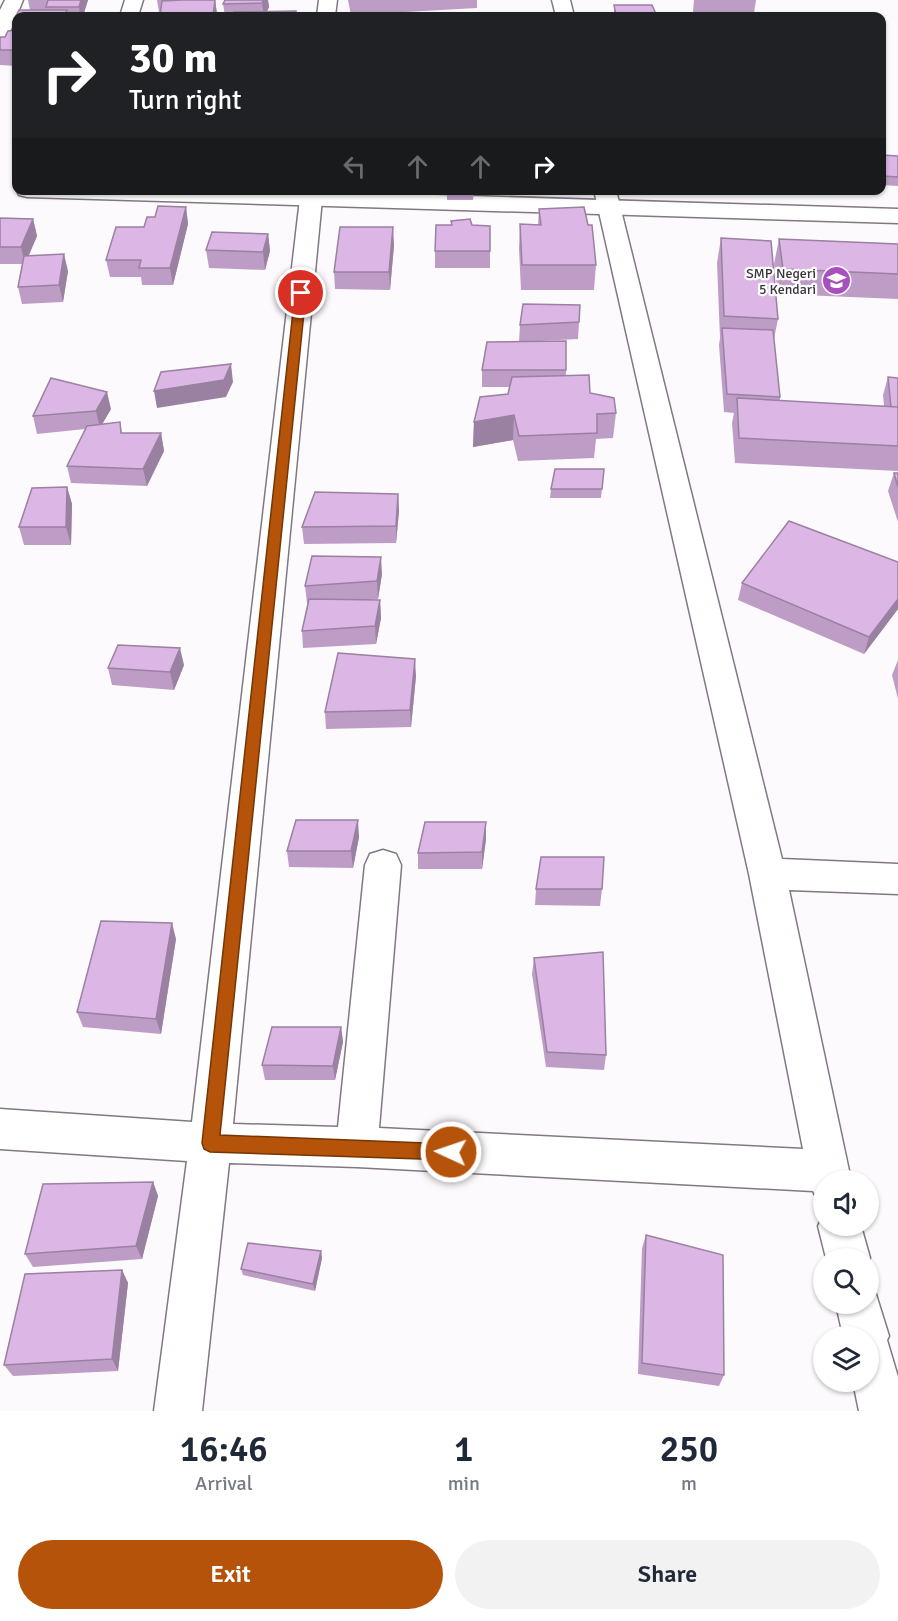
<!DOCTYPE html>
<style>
:root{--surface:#fff;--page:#f2f2f3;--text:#1f2937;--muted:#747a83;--accent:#b45309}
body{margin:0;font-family:Signika,sans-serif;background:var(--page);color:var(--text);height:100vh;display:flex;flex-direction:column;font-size:22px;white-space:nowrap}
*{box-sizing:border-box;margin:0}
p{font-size:20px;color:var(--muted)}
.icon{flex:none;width:33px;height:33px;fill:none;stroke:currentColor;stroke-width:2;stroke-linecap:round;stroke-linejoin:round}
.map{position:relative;height:1411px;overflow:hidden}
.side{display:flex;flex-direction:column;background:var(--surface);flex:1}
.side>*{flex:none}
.top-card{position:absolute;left:12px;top:12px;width:874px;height:183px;border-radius:12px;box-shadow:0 2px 4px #0004;background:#202124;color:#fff;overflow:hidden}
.tools{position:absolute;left:813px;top:1170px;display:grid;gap:12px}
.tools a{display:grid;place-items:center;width:66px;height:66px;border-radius:50%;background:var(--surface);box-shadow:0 2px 4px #0004;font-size:30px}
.pin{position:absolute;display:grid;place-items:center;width:51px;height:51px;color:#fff;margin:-26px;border:3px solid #fff;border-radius:50%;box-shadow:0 2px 6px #0007}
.me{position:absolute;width:66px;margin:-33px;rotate:273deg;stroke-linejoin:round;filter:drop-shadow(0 0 4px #0008)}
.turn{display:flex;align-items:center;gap:21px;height:126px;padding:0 18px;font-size:27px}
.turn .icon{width:78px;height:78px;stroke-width:2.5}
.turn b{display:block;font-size:42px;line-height:51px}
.lanes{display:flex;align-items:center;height:57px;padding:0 18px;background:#0003;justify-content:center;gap:30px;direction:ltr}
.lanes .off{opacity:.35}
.eta{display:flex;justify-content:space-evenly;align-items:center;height:102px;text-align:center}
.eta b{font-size:36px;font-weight:600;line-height:42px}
.primary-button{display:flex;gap:12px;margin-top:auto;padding:12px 18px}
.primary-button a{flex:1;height:69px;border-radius:36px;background:var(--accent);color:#fff;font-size:24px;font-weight:600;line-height:69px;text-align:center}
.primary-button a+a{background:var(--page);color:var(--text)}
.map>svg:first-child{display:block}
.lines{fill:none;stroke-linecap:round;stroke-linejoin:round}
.street-casing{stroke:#827784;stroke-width:3}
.secondary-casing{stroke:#827784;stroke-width:3}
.street{fill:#fff;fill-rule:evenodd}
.secondary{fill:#fff;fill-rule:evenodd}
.wall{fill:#bd9dc6}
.shaded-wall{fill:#9a80a1}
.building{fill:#dcb7e6;stroke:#9a80a1;stroke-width:1.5}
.route{fill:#b45309;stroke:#753606;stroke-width:1.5}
.labels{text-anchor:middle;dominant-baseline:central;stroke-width:4.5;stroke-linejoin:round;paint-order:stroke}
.far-poi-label{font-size:14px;fill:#39343a;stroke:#fff;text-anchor:end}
</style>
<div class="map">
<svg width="898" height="1411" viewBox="0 0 898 1411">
<rect width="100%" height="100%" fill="#fdfafd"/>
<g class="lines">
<defs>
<path id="street" d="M5,0H23L10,32L7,36L0,38V10Z
M125,0H143L138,16H120Z
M319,0H337L335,16H317Z
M552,0H570L574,16H556Z
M594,190H616L782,859L898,864V894L789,890L851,1180H824V1198L815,1195L813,1191L357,1167L229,1163L202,1411H154L187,1161L0,1149V1109L192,1122L300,199L303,194L311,192L319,194L322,199L233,1124L338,1127L365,865L370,854L383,850L396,854L401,865L379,1128L803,1149L749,874Z
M824,1214V1226H861L870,1258L868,1262V1258H826L818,1226Z
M868,1286L874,1288L889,1336L887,1340L898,1377V1411H859L853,1382H868V1336H843L836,1304H868Z"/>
<path id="secondary" d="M16,189L274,190L898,209V223L27,197L19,195Z"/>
</defs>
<use href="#street" class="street-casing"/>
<use href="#secondary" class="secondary-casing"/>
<use href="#street" class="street"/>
<use href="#secondary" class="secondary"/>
</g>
<path class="wall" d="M28,0H88L83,16H16V66L0,65V37H5L8,31L15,30L13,22L19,10H30Z
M157,0H215L217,14L159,12Z
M268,0L269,7L267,11H296V16H225L223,4Z
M348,0H477V8L351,15Z
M694,0H756L754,13L693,12Z
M614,5L656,14L655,16H614Z
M882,155L898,156V186L882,185Z
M447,190H474L473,200H447Z
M186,207L188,224L173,285H142L141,277H110L106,260L155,217Z
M539,209L588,225L596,265L594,290H521L519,249L520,224L538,225Z
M0,218L33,219L37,236L29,255L68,271L63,302L22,304L18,287L22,264H0Z
M451,221L472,225L490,251V268H435V251L451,225Z
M268,234L270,251L265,270L209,268L206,250Z
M721,238L778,319L774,339L780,397V401L884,406L883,395L888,377L898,378V471L735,463L732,423L734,413L724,412L719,345L720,338L717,263Z
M779,239L898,244V299L778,294L774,264Z
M394,245L390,290L335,289L334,272Z
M580,305L578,339L540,341L566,370V376L590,393L616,413L613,438L596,439L594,458L518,461L513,440L473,447L474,422L508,394L509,387H482V370L519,342L520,325Z
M111,409L102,424L120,422L122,433H161L164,451L147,486L71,483L67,466L85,429L37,434L33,416Z
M604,469L601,498H550L551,489Z
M894,473H898V522L888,491Z
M67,487L72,504L71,545H24L19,527Z
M398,494L399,511L396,543L304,544L302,527Z
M898,562V609L864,654L738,600L742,583Z
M382,574L378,599L362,600H380L381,618L376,644L303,648L302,631L308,603H307L305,586Z
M898,660V699L892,675Z
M184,665L174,690L112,685L108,668Z
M416,676L411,727L326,729L325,712Z
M359,837L353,868L289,867L287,851Z
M486,839L482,869H418V853Z
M536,889H602L600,906L535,905Z
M176,939L161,1034L83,1027L77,1012Z
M534,958L606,1055L604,1070L546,1067L532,974Z
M341,1027L343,1042L335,1080H265L262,1065Z
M153,1182L158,1196L142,1259L33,1267L25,1254Z
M646,1235L724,1375L719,1386L638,1374L642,1248Z
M321,1251L322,1258L315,1291L243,1275L241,1269Z
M122,1270L128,1283L118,1371L13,1376L4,1365Z"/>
<path class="shaded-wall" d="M81,0H88L83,16H80L79,7Z
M215,0L217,14V16H213Z
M264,0H268L269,7L265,16H264L262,3Z
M186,207L188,224L173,285L170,268Z
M33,219L37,236L25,264L21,247Z
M393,227L394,245L390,290L389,272Z
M268,234L270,251L265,270L263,252Z
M64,254L68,271L63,302L59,285Z
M231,364L233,382L226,397L157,408L154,391Z
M107,392L111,409L100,428L96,411Z
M514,415L513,440L473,447L474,422Z
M161,433L164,451L147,486L143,469Z
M67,487L72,504L71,545L66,527Z
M398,494L399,511L396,543V526Z
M381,557L382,574L378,599L377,581Z
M898,599V609L864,654L869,637Z
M380,600L381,618L376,644L375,626Z
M180,648L184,665L174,690L170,672Z
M415,659L416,676L411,727L410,710Z
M358,820L359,837L353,868L351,851Z
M486,822V839L482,869V852Z
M172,923L176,939L161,1034L156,1019Z
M341,1027L343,1042L335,1080L333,1066Z
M153,1182L158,1196L142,1259L136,1246Z
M321,1251L322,1258L315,1291L313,1284Z
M122,1270L128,1283L118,1371L112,1359Z"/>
<path class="building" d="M48,0H81L79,7H46Z
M182,0H215L213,16H160L162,1Z
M225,0H264L262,3L223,4Z
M614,5H652L656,14L616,15Z
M19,10H67L64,16H16V22H13Z
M296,11L295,16H235L234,12Z
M16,30V50H0V37H5L8,31Z
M882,155L898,156V177L883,176Z
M447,190H473V191Z
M158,206L186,207L170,268H139L141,260H106L116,227H144L147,217H155Z
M584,207L588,225H592L596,265H522L520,224L541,225L539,209Z
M0,218L33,219L21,247H0Z
M470,219L472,225L490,226V251H435L436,225H452L451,221Z
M340,227H393L389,272H334Z
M212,232L268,234L263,252L206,250Z
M721,238L771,241L778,319L724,316Z
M779,239L898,244V274L783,269Z
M64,254L59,285L18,287L24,256Z
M523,304L580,305L579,322L520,325Z
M722,328L773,330L780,397L727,394Z
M566,341V370H482L487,342Z
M231,364L224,380L154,391L161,372Z
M589,375L590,393L614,398L616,413L597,414V433L519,436L514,415L474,422L480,397L508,394L512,377Z
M888,377L898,378V407H891Z
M51,378L107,392L96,411L33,416Z
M737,398L898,407V446L739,438Z
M120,422L121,433H161L143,469L67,466L87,426Z
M555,469H604L602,489H551Z
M894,473H898V487Z
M67,487L66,527H19L32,488Z
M315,492L398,494L396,526L302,527Z
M789,521L898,562V599L869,637L742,583Z
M312,556L381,557L377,581L305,586Z
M309,599L380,600L375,626L302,631Z
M118,645L180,648L170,672L108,668Z
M338,653L415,659L410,710L325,712Z
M296,820H358L351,851H287Z
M425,822H486L482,852L418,853Z
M541,857H604L602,889H536Z
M101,921L172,923L156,1019L77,1012Z
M603,952L606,1055L547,1052L534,958Z
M272,1027H341L333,1066L262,1065Z
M153,1182L136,1246L25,1254L43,1184Z
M646,1235L723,1255L724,1375L642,1363Z
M248,1243L321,1251L313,1284L241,1269Z
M122,1270L112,1359L4,1365L25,1274Z"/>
<path class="route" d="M301,290L306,293L220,1135L451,1144L457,1146L460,1152L457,1158L451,1160L210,1152L204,1149L202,1143L295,293Z"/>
<defs>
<symbol id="school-disc" viewBox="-11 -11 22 22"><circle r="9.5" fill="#a851be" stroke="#fff"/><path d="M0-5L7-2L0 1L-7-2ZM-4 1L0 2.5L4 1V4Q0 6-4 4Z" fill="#fff"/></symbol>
</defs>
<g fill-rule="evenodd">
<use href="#school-disc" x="820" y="264" width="33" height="33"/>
</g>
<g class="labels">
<g class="far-poi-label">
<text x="816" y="273">SMP Negeri<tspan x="816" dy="16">5 Kendari</tspan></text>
</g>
</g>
</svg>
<div class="tools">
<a><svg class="icon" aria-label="sound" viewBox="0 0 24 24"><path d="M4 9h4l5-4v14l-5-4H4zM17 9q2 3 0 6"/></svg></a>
<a><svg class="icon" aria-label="search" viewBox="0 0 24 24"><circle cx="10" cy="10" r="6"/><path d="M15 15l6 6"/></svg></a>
<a><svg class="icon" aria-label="layers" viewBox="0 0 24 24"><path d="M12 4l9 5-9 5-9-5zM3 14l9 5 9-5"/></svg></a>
</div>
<div class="pin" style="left:301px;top:293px;background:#d93025"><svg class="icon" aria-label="arrive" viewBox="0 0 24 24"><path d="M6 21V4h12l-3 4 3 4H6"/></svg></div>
<svg class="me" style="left:451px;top:1152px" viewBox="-20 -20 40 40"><circle r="17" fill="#b45309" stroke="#fff" stroke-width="3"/><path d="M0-11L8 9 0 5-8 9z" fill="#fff"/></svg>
<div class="top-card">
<div class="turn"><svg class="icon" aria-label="right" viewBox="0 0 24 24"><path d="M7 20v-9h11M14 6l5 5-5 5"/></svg><div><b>30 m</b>Turn right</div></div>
<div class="lanes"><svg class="icon off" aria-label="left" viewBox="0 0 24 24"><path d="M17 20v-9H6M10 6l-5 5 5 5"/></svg><svg class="icon off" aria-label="ahead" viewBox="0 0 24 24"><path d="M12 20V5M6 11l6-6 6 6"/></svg><svg class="icon off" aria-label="ahead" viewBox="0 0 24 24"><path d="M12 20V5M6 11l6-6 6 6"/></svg><svg class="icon" aria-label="right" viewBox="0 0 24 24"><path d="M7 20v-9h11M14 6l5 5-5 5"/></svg></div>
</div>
</div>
<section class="side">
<div class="eta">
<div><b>16:46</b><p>Arrival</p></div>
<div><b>1</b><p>min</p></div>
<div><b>250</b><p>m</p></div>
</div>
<div class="primary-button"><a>Exit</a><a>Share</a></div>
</section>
